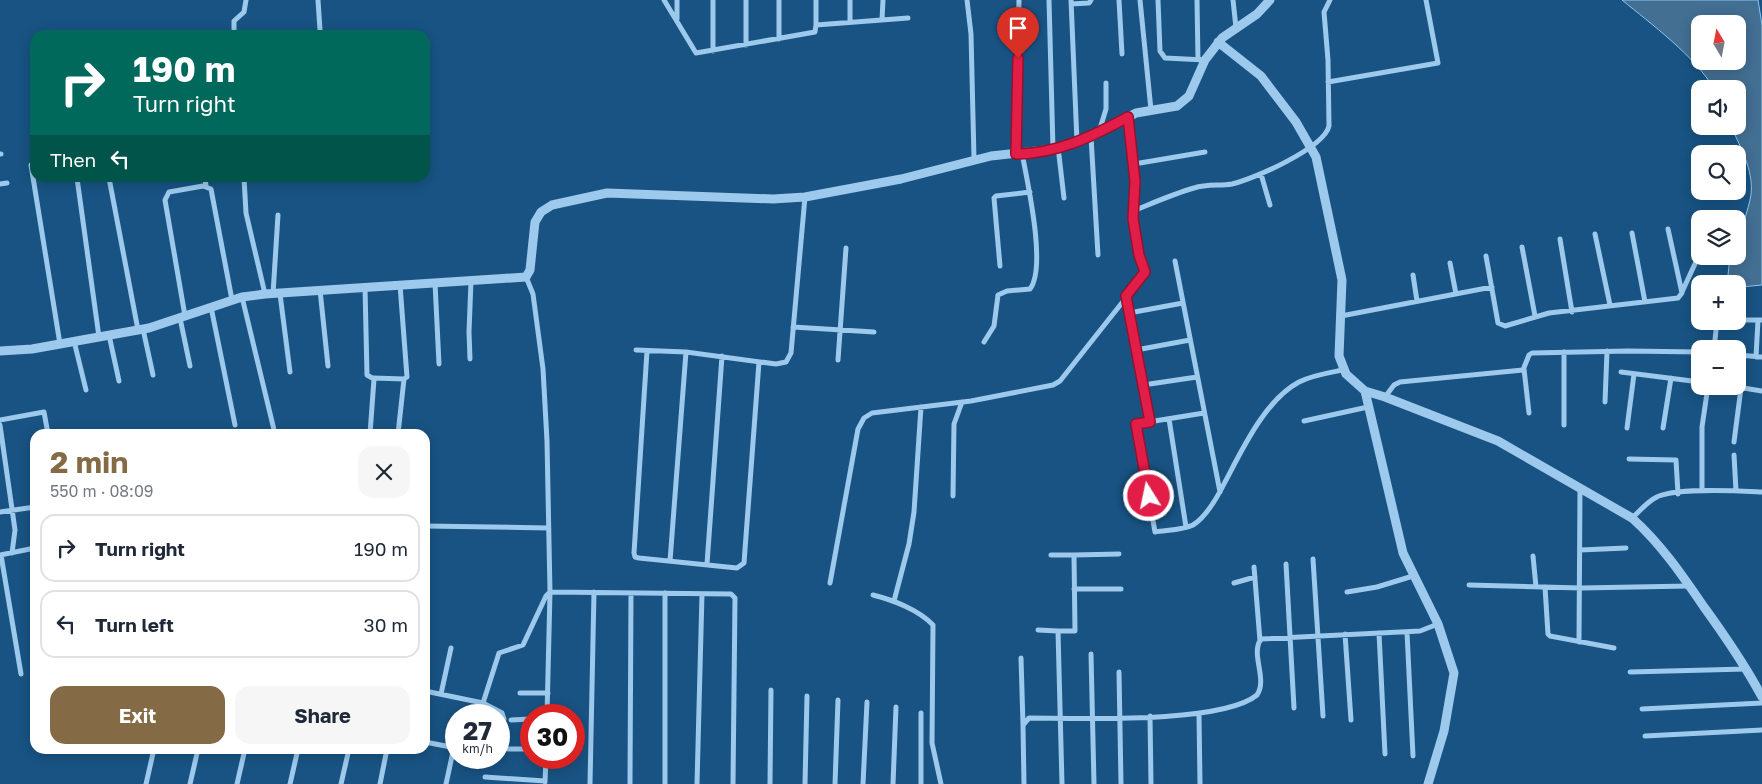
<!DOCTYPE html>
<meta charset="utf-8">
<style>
:root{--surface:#fff;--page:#f6f6f7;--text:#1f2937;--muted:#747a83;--line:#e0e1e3;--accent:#846b45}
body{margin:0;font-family:"Golos Text",sans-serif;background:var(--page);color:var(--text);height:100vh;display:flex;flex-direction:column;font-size:19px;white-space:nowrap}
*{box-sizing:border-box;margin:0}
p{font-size:16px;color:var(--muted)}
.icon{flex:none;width:28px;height:28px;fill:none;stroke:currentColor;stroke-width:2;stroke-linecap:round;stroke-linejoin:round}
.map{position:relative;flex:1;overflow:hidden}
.drawer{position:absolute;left:30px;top:429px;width:400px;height:325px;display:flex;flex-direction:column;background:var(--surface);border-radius:15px;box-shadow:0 2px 12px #0003}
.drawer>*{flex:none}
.guide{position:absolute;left:30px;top:30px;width:400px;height:152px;border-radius:15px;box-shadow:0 2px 12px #0003;background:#00695c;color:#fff;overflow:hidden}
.needle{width:32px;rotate:350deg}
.buttons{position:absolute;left:1691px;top:15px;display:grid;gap:10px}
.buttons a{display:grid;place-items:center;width:55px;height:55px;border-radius:10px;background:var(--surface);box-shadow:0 2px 12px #0003;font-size:25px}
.speed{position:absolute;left:445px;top:704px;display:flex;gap:10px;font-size:25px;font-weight:700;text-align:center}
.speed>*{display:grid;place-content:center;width:65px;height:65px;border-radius:50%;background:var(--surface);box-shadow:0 2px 12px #0003;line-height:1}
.speed small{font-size:12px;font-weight:400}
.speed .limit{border:8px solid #d22;background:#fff;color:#111}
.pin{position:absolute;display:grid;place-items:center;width:42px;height:42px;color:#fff;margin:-51px -21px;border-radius:50% 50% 50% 0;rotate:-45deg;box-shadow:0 0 5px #0007}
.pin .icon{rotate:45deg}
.me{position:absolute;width:55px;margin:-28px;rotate:350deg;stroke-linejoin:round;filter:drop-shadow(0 0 4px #0008)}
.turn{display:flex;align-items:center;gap:18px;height:105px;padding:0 20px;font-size:22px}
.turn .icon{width:65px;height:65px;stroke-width:2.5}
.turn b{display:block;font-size:35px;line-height:42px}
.then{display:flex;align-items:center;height:48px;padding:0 20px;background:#0003;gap:10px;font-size:19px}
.round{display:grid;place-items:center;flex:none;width:52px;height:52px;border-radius:15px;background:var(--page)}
.head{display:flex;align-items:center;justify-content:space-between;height:85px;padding:0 20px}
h1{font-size:30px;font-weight:700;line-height:38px;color:var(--accent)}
.primary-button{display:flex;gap:10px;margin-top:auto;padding:10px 20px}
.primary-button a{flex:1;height:58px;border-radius:15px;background:var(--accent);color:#fff;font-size:20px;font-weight:700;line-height:58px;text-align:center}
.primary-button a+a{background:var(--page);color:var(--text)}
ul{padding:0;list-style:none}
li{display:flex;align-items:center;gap:15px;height:68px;margin:0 10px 8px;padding:0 10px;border:2px solid var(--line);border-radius:15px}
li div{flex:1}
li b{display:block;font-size:19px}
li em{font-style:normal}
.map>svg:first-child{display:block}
.water{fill:#436f93;stroke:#8ec6ef;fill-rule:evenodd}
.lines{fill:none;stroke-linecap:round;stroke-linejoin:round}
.minor{stroke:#9cc9ec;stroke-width:5}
.tertiary{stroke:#9cc9ec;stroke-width:9}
.route-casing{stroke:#92132f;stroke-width:12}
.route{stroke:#e11d48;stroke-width:9}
</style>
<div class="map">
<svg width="1762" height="784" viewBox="0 0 1762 784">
<rect width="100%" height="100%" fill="#185383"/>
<path class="water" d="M1622,0H1758L1762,25V285L1741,287L1728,275L1730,257L1738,256C1738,234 1745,221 1750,200C1756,174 1741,149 1731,126H1738V89H1714C1696,57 1650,23 1622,0ZM1700,24H1738V61H1700Z"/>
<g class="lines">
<path class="minor" d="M318,0L320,30
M664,0L696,53L815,32L816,25L908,18
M816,0V25
M967,0L971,34L974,159
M1049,0L1053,149
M1071,0L1077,142
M1119,0L1122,54
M1140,0L1151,110
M1158,0L1160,51L1165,58L1205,60
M1197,0L1198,60
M1233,0L1236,28
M1071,4L1089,3L1091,0
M677,19V0
M882,20L883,0
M850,22V0
M234,35V21L244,12L246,0
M779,39V0
M746,45V0
M713,51V0
M1328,82L1438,63L1426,0
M1099,132L1106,109V83
M1091,137L1098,255
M1058,147L1064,198
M0,154H1
M1016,154L1019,0
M35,161L31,165L60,344
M33,162L35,110
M1134,164L1205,152
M1261,174L1270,205
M77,178L99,337
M109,178L138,330
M205,178L206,186
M244,178L246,213L265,294
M0,184L7,183
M1133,211C1153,203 1173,194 1194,188C1207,184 1220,186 1232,184C1254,179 1324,148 1329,126L1328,60L1324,12L1330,0
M1632,233L1645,302
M1595,234L1610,305
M1560,239L1572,312
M1522,247L1535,316
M1486,256L1498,323L1505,326L1549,313L1678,298L1682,293L1668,229
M1175,261L1220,492
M1450,263L1456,294
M1000,266L994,198L996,196L1030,192
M1413,275L1417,301
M526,277L533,294L543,369L547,441L550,592L547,715
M435,283L439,364
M365,287L367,375L374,379L370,434
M320,290L328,366
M1682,292L1700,253
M273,294L278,215
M280,294L290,372
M1126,296L1150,422
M242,297L275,434
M211,307L235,425
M1129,313L1183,303
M185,316L165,200L169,192L203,186L211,189L232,300
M1341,316L1492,287
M180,318L190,366
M1738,320H1762
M793,327L874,332
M143,329L153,375
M109,335L119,381
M74,341L86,390
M984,342L994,326L998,295L1007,291L1030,289C1047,267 1027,181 1022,153
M1714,349L1717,321
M636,350L686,352L776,364L786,362L791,353L805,197
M1136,350L1190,340
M647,351L634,553L635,557L639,558L737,568L744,563L759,362
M1738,355L1762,357
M1756,357L1758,320
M470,359L469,332L471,281
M838,360L846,248
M1524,369L1529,413
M1621,372L1700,382
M373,378L404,379L407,377L400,285
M1143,385L1197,377
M1731,386L1762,391
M1385,397L1394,385L1400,382L1523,370L1529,355L1532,353L1628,351L1700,352
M1605,402L1607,351
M1204,413L1136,424L1155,532C1167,530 1183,530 1193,525C1206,517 1218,496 1225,482C1242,450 1265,400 1299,382C1313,375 1328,373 1343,370
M1169,419L1186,527
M0,420L44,412L48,434
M1304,421L1368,407
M0,425L15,530L12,553
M1564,425V352
M1627,428L1634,374
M1663,428L1671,378
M398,434L404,379
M1734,442L1741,388
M1734,455L1736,491
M1629,459L1676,460L1678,494
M1702,491V427L1708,386
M953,496L954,424L962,402
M0,512L35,507
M1632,518C1639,512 1646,503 1655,498C1673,487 1739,491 1762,492
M425,526L549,528
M1580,550L1626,548
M0,555L35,548
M1,555L21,674
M1051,555H1074L1075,631H1058
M1074,555L1119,554
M1533,556L1536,587
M1313,559L1323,716
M670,561L686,352
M707,564L722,356
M1286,564L1294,708
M1254,567L1260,641
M830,583L858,429L864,418L872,413L971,401L1053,385L1060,381L1144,275L1133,219L1134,164L1128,117
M1234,583L1255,577
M1469,585L1581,588L1689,586
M1545,587L1548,634L1550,636L1614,648
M1074,589H1121
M1347,592L1377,587L1413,576
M873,595C893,600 919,610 933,625L932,743L941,784
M894,601L909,544L914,512L921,407
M1038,630L1058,631L1062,784
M1407,632L1413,756
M1379,633L1385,754
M1345,634L1351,720
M1579,642L1580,488
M1091,654L1094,784
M1021,658L1023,725
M1119,672L1121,784
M1630,672L1746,669
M425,691L483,703L499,653L523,645L546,596L550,592L731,594L735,598L733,784
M520,693H548
M441,694L451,648
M483,703L502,713L504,719L499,737
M1642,709L1762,703
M1199,714L1200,784
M1150,716L1151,784
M511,720L531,719
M1645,736L1762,730
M425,742L456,748
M508,749H531
M485,777L545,781
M545,782L546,758
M146,784L154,749
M190,784L198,749
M237,784L245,749
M290,784L298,749
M341,784L349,749
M380,784L387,749
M446,784L454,747
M590,784L594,592
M630,784L631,593
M665,784V593
M697,784L702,594
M770,784L771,690
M805,784L807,696
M835,784L838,700
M863,784L867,702
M893,784L896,707
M921,784V713
M1024,784L1023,725L1029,718C1077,718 1222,724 1257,695C1268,679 1250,654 1261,639L1420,631L1438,624"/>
<path class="tertiary" d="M1218,42L1261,76L1296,122L1316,157L1342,280L1339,356L1346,374L1365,391L1385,397L1498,441L1632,518C1661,544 1682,575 1704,607C1725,636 1745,665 1762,697
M0,351L32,349L149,328L242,297L265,294L526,277L530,270L535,222L541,212L552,205L607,193L773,199L805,197L901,179L991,156L1053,149L1091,137L1136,113L1177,106L1189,96L1205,60L1222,38L1257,14L1270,0
M1365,391L1403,553L1438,624L1454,673L1444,731L1428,784"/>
</g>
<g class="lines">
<defs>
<path id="route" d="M1018,58L1016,154C1057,154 1093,136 1128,117L1135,181L1133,219L1139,255L1145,272L1126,296L1150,422L1136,424L1149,496"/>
</defs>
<use href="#route" class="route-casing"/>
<use href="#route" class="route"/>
</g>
</svg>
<div class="buttons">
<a><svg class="needle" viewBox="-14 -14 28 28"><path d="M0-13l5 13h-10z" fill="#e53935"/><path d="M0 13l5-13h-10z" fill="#747a83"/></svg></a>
<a><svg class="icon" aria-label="sound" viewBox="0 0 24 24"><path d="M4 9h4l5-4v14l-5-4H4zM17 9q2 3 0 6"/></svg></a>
<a><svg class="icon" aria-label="search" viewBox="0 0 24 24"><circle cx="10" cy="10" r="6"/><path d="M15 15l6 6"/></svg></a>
<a><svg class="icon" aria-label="layers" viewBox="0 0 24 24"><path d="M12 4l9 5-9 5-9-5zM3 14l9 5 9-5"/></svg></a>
<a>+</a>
<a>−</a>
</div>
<div class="speed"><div>27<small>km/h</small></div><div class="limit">30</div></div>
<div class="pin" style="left:1018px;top:58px;background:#d93025"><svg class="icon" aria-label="arrive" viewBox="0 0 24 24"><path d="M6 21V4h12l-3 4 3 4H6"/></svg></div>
<svg class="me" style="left:1149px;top:496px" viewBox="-20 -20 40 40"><circle r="17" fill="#e11d48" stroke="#fff" stroke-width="3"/><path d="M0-11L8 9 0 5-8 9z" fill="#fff"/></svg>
<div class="guide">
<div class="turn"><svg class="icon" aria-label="right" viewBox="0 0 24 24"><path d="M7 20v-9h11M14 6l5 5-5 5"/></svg><div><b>190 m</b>Turn right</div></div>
<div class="then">Then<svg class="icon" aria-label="left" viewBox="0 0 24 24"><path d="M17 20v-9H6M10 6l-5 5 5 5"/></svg></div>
</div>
<section class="drawer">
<div class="head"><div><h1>2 min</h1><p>550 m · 08:09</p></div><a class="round"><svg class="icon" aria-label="close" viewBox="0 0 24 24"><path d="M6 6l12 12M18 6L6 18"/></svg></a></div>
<ul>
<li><svg class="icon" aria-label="right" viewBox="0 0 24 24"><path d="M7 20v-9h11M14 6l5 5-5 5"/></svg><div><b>Turn right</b></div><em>190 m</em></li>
<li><svg class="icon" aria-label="left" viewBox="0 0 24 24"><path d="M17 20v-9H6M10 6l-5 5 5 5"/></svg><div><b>Turn left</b></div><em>30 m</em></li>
</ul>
<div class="primary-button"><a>Exit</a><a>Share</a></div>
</section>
</div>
